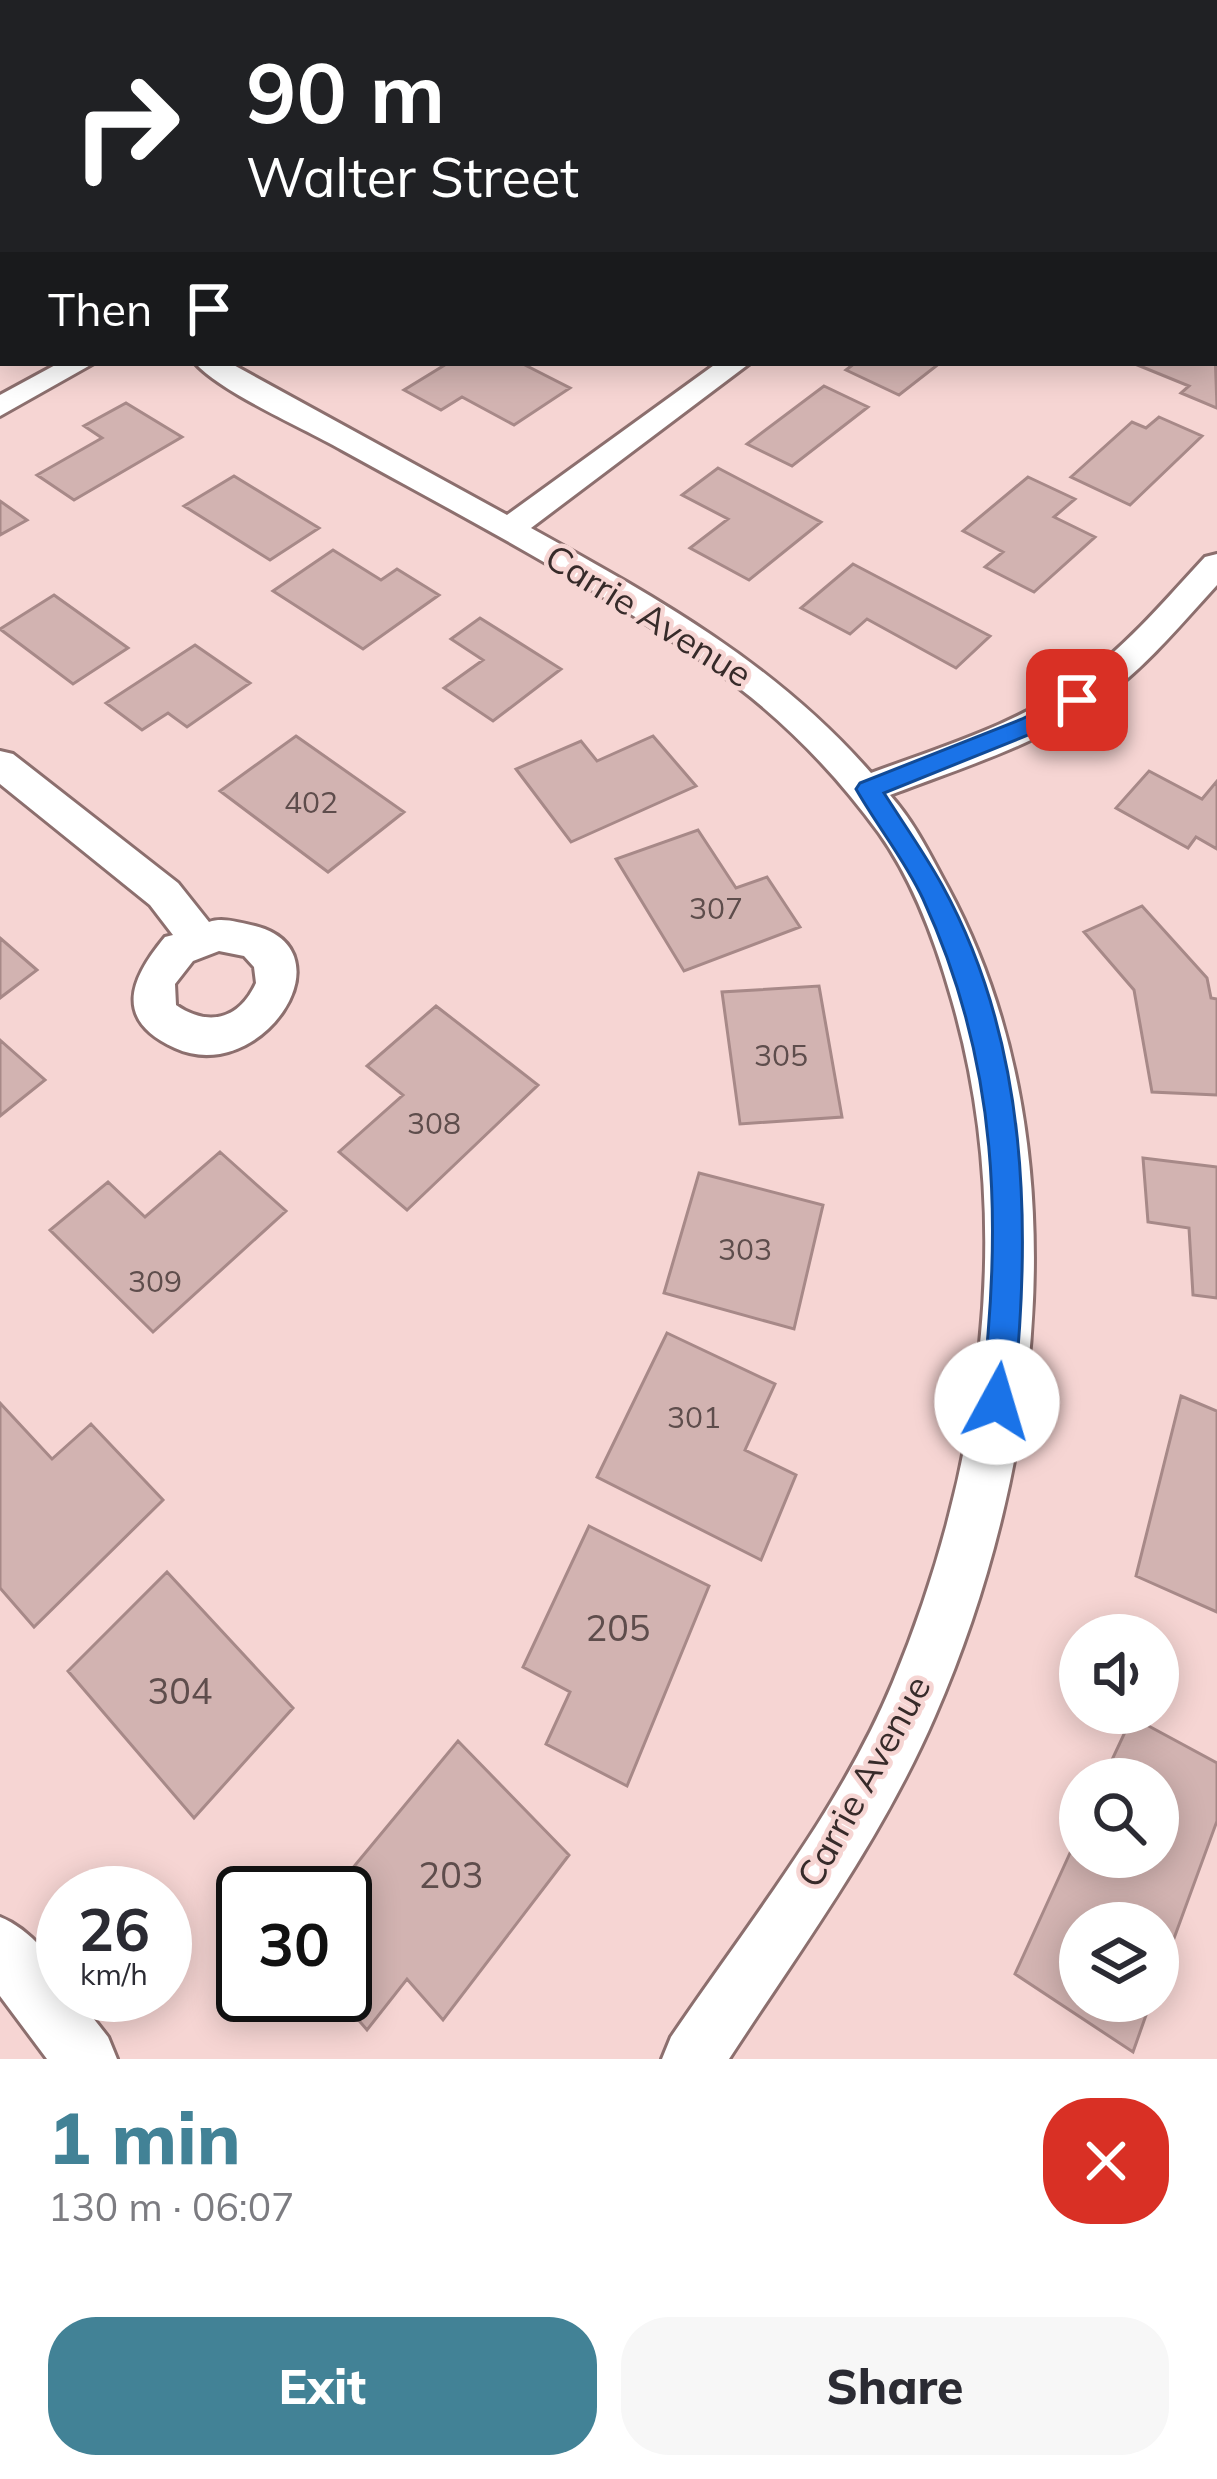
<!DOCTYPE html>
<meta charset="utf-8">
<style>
:root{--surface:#fff;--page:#f7f7f7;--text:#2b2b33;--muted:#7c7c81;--accent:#428296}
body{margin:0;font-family:Mulish,sans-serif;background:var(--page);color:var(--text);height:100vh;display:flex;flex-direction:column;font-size:45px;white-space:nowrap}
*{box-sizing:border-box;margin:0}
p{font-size:39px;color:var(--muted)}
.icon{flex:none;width:66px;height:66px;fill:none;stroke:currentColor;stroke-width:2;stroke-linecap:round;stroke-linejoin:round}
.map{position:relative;height:2059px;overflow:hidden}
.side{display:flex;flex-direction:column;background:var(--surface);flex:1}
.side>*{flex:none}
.guide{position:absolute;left:0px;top:0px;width:1218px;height:366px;box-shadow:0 6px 30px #0003;background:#202124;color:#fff;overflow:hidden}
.buttons{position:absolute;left:1059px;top:1614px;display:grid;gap:24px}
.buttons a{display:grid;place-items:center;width:120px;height:120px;border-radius:50%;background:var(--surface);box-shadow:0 6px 30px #0003;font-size:60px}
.speed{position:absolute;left:36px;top:1866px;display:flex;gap:24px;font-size:60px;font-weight:700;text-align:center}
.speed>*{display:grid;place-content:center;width:156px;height:156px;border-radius:50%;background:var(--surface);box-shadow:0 6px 30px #0003;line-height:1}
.speed small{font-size:30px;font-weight:400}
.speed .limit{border:6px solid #111;border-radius:18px;background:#fff;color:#111}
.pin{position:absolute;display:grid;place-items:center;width:102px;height:102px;color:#fff;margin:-51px;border-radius:24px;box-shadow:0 6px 18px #0006}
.me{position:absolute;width:132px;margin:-66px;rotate:6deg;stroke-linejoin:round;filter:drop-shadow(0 0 9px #0008)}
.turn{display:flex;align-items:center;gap:42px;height:252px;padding:0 48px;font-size:54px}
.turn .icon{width:156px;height:156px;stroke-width:2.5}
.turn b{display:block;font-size:84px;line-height:102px}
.then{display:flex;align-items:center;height:114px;padding:0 48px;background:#0003;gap:24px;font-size:45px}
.round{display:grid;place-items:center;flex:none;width:126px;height:126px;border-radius:48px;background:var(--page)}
.summary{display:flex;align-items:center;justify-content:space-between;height:204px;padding:0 48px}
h1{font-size:72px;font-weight:800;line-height:90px;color:var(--accent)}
.primary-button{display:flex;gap:24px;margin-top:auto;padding:24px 48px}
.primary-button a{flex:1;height:138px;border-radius:48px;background:var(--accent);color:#fff;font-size:48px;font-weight:800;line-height:138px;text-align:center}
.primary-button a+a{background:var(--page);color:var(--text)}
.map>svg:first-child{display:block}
.building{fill:#d2b3b1;stroke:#a78988;stroke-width:3}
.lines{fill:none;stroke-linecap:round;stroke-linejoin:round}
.minor-casing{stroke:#8c6f6e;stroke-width:6}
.minor{fill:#fff;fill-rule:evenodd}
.route{fill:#1a73e8;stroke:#114b97;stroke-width:3}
.labels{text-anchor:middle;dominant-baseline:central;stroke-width:9;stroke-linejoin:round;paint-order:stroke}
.number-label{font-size:30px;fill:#5e4d4c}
.street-label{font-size:36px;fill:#372b2a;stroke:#f6d5d3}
.near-number-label{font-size:36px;fill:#5e4d4c}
</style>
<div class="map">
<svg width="1217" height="2059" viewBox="0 0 1217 2059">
<rect width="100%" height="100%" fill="#f6d5d3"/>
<path class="building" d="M1215,351L1217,408L1181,393L1189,386L1135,364L1215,363Z
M448,363H521L570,388L514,425L462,397L441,410L404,390Z
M855,363H940L899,395L846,370Z
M824,386L868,407L792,466L747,444Z
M126,403L182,437L74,500L37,475L102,438L84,426Z
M1159,417L1202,436L1130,505L1071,477L1132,422L1146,428Z
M718,468L821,522L749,580L690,548L728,519L682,495Z
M234,476L319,528L270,560L184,506Z
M1028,477L1075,499L1054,517L1095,537L1034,592L985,567L1003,552L963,531Z
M0,501L27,520L0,535Z
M333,550L381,580L397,569L439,595L363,649L273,591Z
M853,564L990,636L956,668L867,619L850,634L801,608Z
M54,595L128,648L73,684L0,629Z
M480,618L561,669L493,721L444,688L483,660L451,639Z
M195,645L250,683L187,727L168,713L142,730L106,703Z
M296,736L404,812L328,872L220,791Z
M653,736L696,786L571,842L516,769L581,741L597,761Z
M1149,771L1202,799L1217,781V849L1196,837L1188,848L1116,808Z
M698,830L736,888L767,877L800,927L684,971L616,859Z
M1142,906L1207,978L1211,998L1217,999V1095L1152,1092L1134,990L1084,932Z
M0,938L37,970L0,998Z
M819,986L842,1117L740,1124L722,992Z
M436,1006L538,1085L407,1210L339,1152L403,1095L367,1066Z
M0,1040L45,1080L0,1116Z
M220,1152L286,1211L153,1332L50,1230L108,1182L145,1217Z
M1143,1158L1217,1167V1298L1193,1295L1189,1228L1148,1222Z
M699,1173L823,1205L794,1329L664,1293Z
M667,1333L775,1384L745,1450L796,1475L761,1560L597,1477Z
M1181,1396L1217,1411V1612L1136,1576Z
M0,1403L52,1459L91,1424L163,1500L34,1627L0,1588Z
M589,1526L709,1586L627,1786L546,1744L570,1692L523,1667Z
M167,1572L293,1708L194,1818L68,1671Z
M1132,1717L1217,1763V1821L1158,1982V1923H1080V2001H1151L1133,2052L1015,1974L1080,1831V1857H1158V1779H1103Z
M458,1741L569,1855L443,2020L407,1979L367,2030L337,1995H345V1893H332Z"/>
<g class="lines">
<defs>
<path id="minor" d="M267,0H294L265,3Z
M731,0H756L729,3Z
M999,0H1028L1030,3H1001Z
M1215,60H1217V74H1215Z
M3,118V132L0,133V119Z
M1215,282H1217V299H1215Z
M59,363H94L0,416V395Z
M195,363H230L507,515L717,363H750L531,528C657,598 775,663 871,773C944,746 1021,723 1085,676C1130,642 1167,598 1205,557L1217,554V585C1183,622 1151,661 1111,692C1047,742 966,766 890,795C915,823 930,855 948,888C1082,1137 1045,1464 935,1716C882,1839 802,1947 729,2059H662L671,2037C748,1923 840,1810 893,1682C981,1470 1017,1224 952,1000C936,943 914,882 879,833C833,770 777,713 712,668C596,586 467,519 342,450C304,428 222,393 195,363Z
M0,751L13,754L178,883L209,922C223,917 240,923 255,926C352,951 260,1087 175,1048C113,1020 130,979 165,937L173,935L150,905L0,784ZM219,951L244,956L254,967L256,983C239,1020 208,1027 176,1005L175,984L193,961Z
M0,1917C28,1928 63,1964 63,1995H75L108,2037L117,2059H47L0,1996Z"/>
</defs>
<use href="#minor" class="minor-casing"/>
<use href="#minor" class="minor"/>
</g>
<path class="route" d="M1077,691L1088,700L1085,705L1038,731L884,793C903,823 925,854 942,885C1029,1043 1032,1229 1013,1402L1009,1413L997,1418L986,1413L981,1402C1003,1225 999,1064 923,899C905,860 877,826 856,789L860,783L1022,719Z"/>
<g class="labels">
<g class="number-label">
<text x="311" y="802">402</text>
<text x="716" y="908">307</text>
<text x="781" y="1055">305</text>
<text x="434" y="1123">308</text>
<text x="745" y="1249">303</text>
<text x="155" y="1281">309</text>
<text x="694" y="1417">301</text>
</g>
<g class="street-label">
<text transform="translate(649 615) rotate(32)">Carrie Avenue</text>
<text transform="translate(863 1781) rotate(-61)">Carrie Avenue</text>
</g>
<g class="near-number-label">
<text x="618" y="1627">205</text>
<text x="180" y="1690">304</text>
<text x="451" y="1874">203</text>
</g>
</g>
</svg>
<div class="buttons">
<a><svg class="icon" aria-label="sound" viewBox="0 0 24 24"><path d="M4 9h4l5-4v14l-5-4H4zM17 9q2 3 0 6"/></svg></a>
<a><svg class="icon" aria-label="search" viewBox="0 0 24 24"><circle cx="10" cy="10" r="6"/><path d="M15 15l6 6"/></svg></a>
<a><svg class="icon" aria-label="layers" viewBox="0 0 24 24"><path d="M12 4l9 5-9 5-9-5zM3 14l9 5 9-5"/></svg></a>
</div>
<div class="speed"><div>26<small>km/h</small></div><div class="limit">30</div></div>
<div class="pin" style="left:1077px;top:700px;background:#d93025"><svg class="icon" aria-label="arrive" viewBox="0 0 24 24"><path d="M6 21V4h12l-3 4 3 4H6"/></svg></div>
<svg class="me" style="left:997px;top:1402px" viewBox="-20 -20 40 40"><circle r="19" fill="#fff"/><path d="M0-13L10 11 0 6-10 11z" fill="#1a73e8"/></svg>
<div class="guide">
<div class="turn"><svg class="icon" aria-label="right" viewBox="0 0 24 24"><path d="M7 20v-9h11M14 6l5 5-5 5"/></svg><div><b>90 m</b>Walter Street</div></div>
<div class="then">Then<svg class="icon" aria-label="arrive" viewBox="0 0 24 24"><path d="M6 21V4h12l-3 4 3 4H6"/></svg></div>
</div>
</div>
<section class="side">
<div class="summary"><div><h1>1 min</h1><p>130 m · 06:07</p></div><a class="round" style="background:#d93025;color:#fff"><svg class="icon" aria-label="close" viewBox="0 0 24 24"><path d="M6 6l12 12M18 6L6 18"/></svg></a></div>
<div class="primary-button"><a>Exit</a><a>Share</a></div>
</section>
